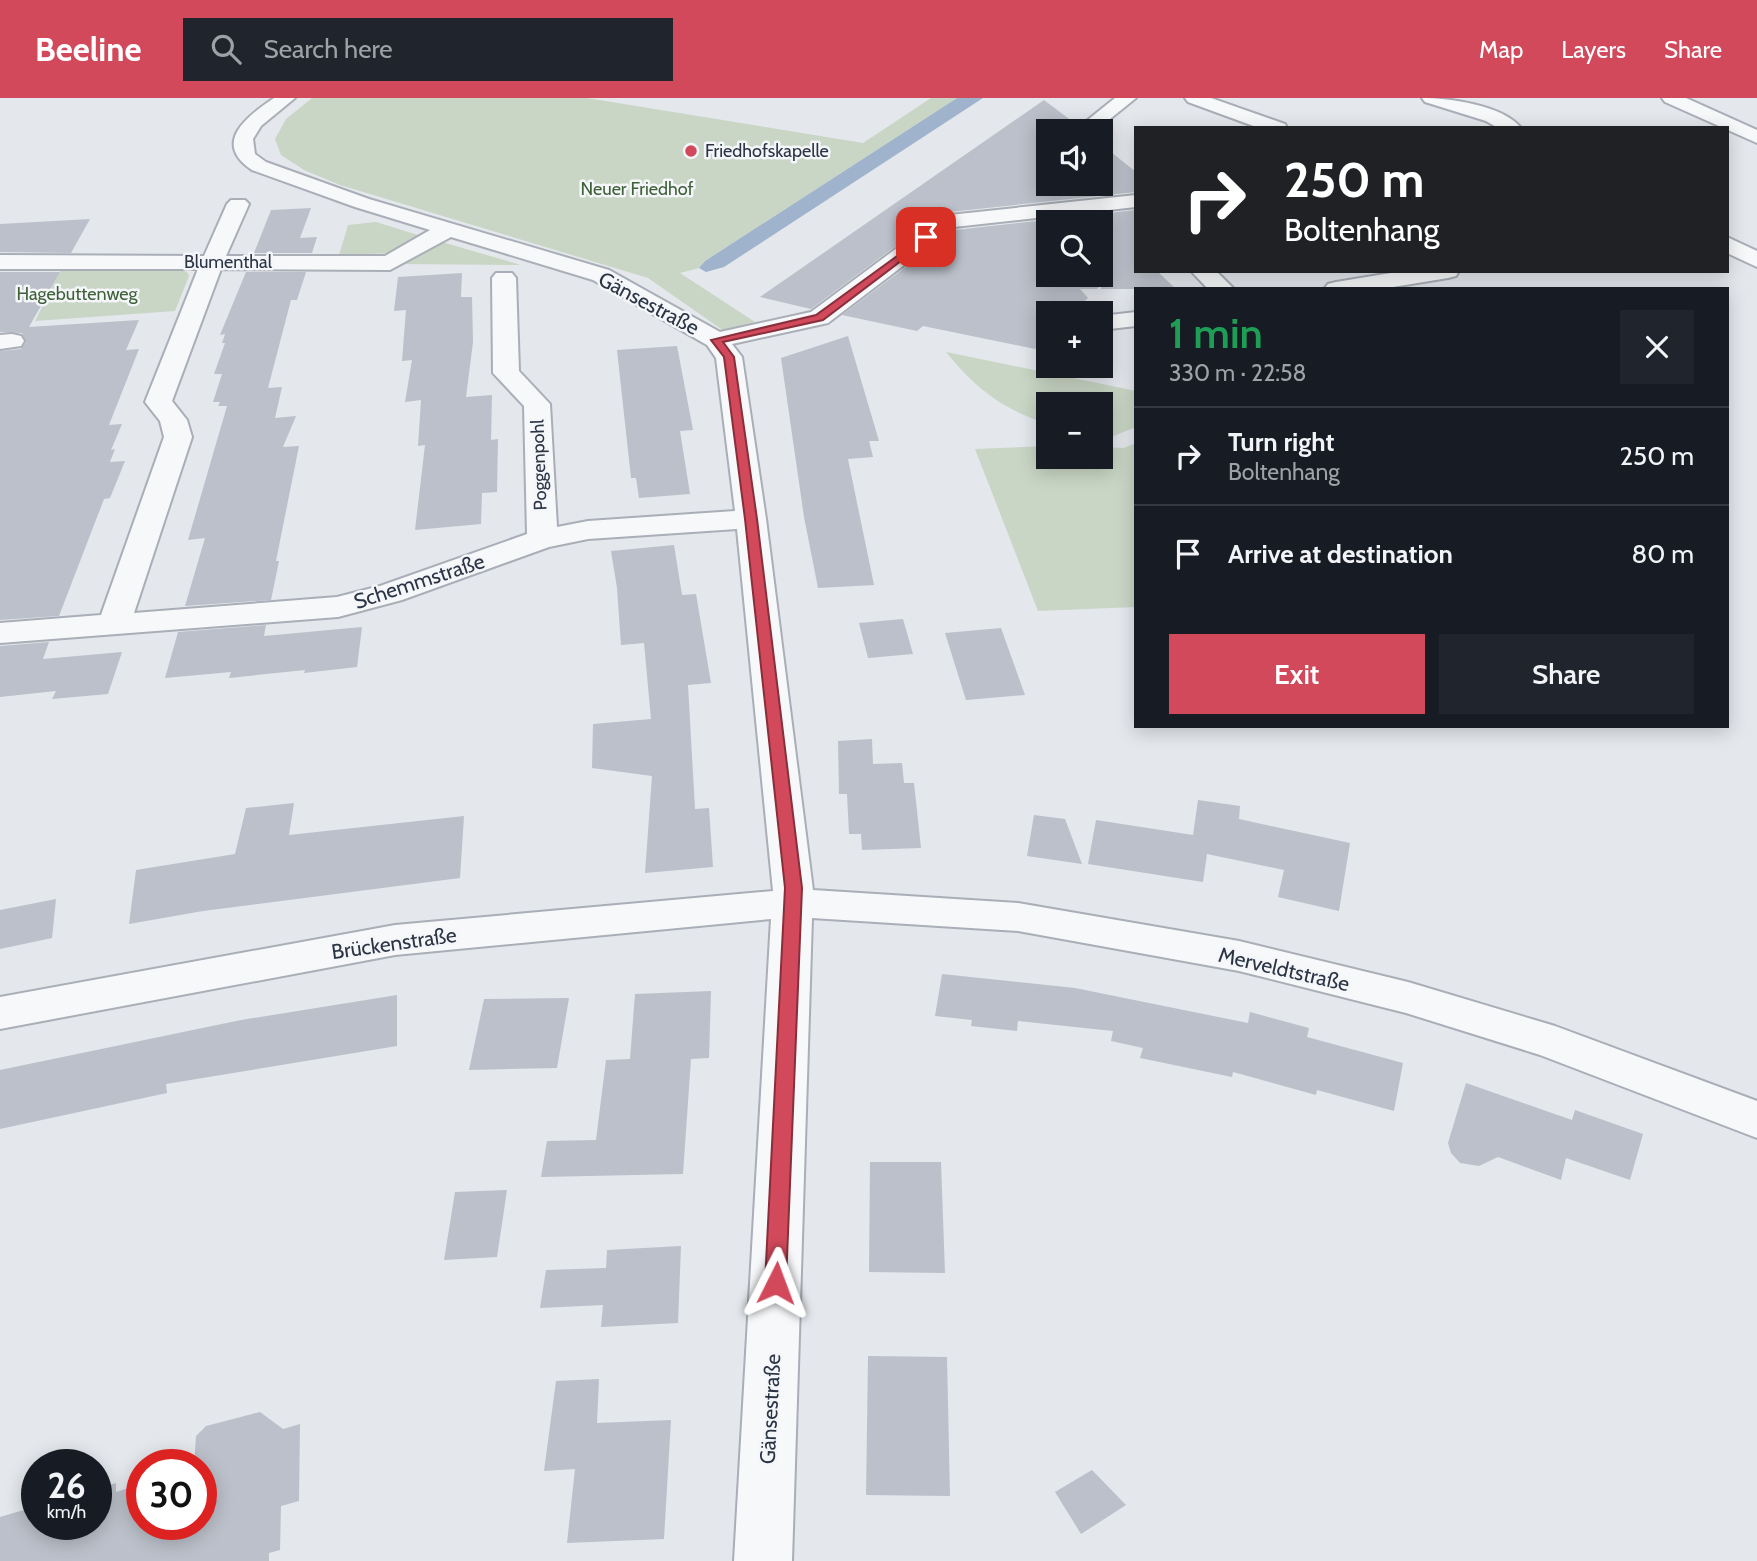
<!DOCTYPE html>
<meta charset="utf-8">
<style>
:root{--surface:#171b24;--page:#20242c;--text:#f1f3f6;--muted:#9ea1a6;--line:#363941;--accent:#d1495b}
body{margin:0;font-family:Cabin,sans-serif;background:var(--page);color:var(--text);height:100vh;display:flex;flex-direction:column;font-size:26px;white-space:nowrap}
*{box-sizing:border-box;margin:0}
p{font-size:23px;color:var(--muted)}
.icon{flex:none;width:38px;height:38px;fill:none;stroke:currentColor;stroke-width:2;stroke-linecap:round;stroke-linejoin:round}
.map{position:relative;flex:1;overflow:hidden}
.drawer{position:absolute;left:1134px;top:189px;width:595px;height:441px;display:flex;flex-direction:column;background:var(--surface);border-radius:0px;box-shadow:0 4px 18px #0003}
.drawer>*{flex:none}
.guide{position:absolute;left:1134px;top:28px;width:595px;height:147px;border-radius:0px;box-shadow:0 4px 18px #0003;background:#202124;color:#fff;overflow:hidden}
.fabs{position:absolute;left:1036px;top:21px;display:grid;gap:14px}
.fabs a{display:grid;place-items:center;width:77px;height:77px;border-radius:0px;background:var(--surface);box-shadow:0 4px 18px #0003;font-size:35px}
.speed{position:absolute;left:21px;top:1351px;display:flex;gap:14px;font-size:35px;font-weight:700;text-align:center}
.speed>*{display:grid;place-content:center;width:91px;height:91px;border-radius:50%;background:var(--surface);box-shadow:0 4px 18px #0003;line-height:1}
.speed small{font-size:18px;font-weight:400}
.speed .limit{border:10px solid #d22;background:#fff;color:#111}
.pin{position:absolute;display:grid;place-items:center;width:60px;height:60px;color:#fff;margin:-30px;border-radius:14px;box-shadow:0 4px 10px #0006}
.me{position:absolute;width:77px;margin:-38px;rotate:3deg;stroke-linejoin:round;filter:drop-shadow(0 0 5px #0008)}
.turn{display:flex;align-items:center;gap:24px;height:147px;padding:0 35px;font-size:32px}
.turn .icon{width:91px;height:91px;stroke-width:2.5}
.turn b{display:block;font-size:49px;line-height:60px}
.round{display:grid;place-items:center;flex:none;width:74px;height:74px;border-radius:0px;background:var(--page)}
.headline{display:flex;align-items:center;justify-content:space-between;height:119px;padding:0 35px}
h1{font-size:42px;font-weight:600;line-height:52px;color:#1e9e55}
.action{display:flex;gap:14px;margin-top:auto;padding:14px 35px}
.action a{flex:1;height:80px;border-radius:0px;background:var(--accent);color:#fff;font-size:28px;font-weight:600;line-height:80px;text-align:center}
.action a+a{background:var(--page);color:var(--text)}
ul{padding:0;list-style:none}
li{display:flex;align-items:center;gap:21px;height:98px;padding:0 35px;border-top:2px solid var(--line)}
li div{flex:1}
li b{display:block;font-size:26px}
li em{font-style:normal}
header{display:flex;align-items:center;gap:42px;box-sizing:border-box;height:98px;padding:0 35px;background:var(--accent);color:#fff}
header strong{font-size:33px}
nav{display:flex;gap:38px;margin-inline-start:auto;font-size:24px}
.search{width:490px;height:63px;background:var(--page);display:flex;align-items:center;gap:18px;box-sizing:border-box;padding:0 24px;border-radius:0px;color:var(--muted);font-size:26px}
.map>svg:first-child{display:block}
.green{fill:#c9d6c5}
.water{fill:#9fb4cc}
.building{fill:#bbc0ca;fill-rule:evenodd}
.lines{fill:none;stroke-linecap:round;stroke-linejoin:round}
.minor-casing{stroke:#a9aeb7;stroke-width:4}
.minor{fill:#f7f8fa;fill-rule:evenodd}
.route{fill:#d1495b;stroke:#882f3b;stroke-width:2}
.poi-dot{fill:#d1495b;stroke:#f4f6f9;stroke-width:2.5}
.labels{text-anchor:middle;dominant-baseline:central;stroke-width:5;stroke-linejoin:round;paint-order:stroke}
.far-poi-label{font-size:18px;fill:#2b3445;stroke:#f4f6f9;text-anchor:start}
.far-park-label{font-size:18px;fill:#3f6138;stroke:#f4f6f9}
.far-street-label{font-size:18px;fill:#2b3445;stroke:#f4f6f9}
.street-label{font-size:21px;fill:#2b3445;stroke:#f4f6f9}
</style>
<header>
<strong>Beeline</strong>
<div class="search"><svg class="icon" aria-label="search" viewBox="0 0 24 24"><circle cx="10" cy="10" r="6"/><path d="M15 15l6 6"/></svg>Search here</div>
<nav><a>Map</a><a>Layers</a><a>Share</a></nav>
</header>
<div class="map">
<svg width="1757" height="1463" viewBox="0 0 1757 1463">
<rect width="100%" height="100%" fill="#e4e7ec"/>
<path class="green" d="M312,0H587L863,45L931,0H957L705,163L699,170L680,175L755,224L724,233L648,180L340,87L304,72L281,57L275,41L286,21Z
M376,124L418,137L394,155L339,157L348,127Z
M435,142L521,167L402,166Z
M61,171H178L187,174L189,178L175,213L35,223Z
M946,254L1136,293V329L1111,339H1101V306H1048V326C1003,312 975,290 946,254Z
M1136,345V509L1038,513L975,351L1048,348V359H1101V349L1124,350Z"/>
<path class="water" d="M957,0H983L724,169L706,174L699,170L705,163Z"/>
<path class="building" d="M1044,2L1077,27L1072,33H1048V86H1101V46L1136,74V94L940,115L811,211L760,199Z
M311,110L300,140L317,139L312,155H254L271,112Z
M1136,112V173H1157L1176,191H1101V187L1097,191H1080L1088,200L1072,215H1048V238L1035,251L923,228L917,233L842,217L955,132ZM1048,124H1101V177H1048Z
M90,121L71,155L0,154V126Z
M0,174H60L29,229L139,222L126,252L139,251L109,327L122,326L111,352L115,351L110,364L125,363L110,400L104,401L59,518L0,522V253L21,251L26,244L22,235L0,234Z
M246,174H306L297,202H291L268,290L282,289L275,320L296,318L283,349L299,348L276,463H279L271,502L185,508L205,440L188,442L227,308H218L220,304H213L222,276H214L225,245H222L225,236L220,237Z
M462,175L461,199H472L473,244L466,299L492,297L491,342L498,341L497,394L482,395L481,426L415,432L425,347L418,348L421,302L405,304L412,262L402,263L406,212L394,213L398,179Z
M848,238L879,343H869L873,359L848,361L874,487L818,490L804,419L781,260Z
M677,248L693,332L680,333L690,396L639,400L636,380H631L617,252Z
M674,447L682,497L696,496L711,585L688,587L695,711L709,710L713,769L645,775L652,678L592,670L593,626L651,621L644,545L621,547L617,490L611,453Z
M903,521L913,556L868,560L859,525Z
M266,527L264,538L362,529L357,569L304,575L305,572L229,580L231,574L165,580L178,534Z
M1001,530L1025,597L966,602L945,535Z
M49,544L43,561L122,554L108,596L52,601L56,593L0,599V548Z
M872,641L873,666L902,665L904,685H914L921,750L862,752L861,736H849L847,696H839L838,643Z
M1198,702L1240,708L1239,721L1350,745L1339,813L1278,799L1284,772L1207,756L1203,784L1088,766L1096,722L1193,737Z
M294,705L289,737L464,718L460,780L203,813L129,826L136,772L235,756L246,710Z
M1034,717L1065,721L1082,766L1027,758Z
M56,801L52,840L0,851V812Z
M942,876L1075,890L1248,925L1250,914L1309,930L1307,939L1403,965L1394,1013L1317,992L1316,997L1233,974L1232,979L1140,960L1143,950L1111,943L1113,933L1018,923L1017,933L971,928L972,922L935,918Z
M711,893L709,960L691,961L683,1076L541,1079L547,1043L596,1042L606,962L630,961L635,896Z
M397,897V948L166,986L167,995L0,1031V972L241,922Z
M569,900L557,970L469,972L484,901Z
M1466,985L1572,1022L1575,1012L1643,1036L1630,1082L1566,1060L1561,1082L1498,1059L1479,1068L1460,1065L1451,1055L1448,1045Z
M870,1064H941L945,1175L869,1174Z
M507,1092L497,1159L444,1162L455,1094Z
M681,1148L678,1225L601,1229L603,1207L540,1210L546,1172L606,1170L607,1152Z
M868,1258L947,1259L950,1398L866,1397Z
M599,1281L597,1325L671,1322L664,1441L567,1445L575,1371L544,1373L556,1283Z
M260,1314L283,1331L300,1326L299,1403L281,1408L280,1452L269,1455V1463H0V1419L37,1408V1426H96V1391L116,1385V1394L142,1386V1426H201V1367H194L196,1338L206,1328Z
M1092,1372L1126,1407L1081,1436L1055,1394Z"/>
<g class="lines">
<defs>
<path id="minor" d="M274,0H295L261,28L253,41L255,56L266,64L369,101L609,172L720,234L811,214L940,118L1136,97V109L954,129L828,225L732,246L742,259L766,421L813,792L1018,805L1239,843L1408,884L1555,928L1757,1003V1040L1540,957L1406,915L1239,873L1018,833L812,820L792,1463H734L771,821L395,857L0,931V899L395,827L773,793L737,431L588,441L549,449L402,502L338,519L0,545V525L101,517L164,339L160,323L145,304L198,171H0V157L204,158L227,106L231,102H245L249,106L226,158H385L430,132L355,109L252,72C212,45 246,19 274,0ZM451,139L593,182L707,247L716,260L735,413L588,423L557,429L550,306L519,273L516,180L512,175H496L492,180L493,275L524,308L527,436L380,488L337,499L134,515L192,339L187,322L172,303L221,171L390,172Z
M1115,0H1136L1095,33H1074Z
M1185,0H1211L1285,26L1287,30H1259L1188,4Z
M1422,0C1449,0 1503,7 1521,30H1498L1486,23L1425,4Z
M1662,0H1686L1757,32V45L1665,4Z
M1727,139L1757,153V169L1727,155Z
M1191,173H1216L1234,191H1208Z
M1403,173H1459L1456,178L1448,180L1381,191H1324L1328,186L1336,184Z
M1136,214V228L1101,232V218Z
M12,236L21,238L24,243L21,248L0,251V237Z"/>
</defs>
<use href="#minor" class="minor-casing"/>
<use href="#minor" class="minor"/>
</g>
<path class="route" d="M926,137L931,139L930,141L823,222L723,244L734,259L757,421L802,790L786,1185L783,1192L776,1194L768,1192L765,1185L785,790L745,421L724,259L711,242L816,217Z"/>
<circle class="poi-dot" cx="691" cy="53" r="7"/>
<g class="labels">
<g class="far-poi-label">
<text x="705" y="53">Friedhofskapelle</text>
</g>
<g class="far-park-label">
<text x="637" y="91">Neuer Friedhof</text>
<text x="77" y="196">Hagebuttenweg</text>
</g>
<g class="far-street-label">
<text x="228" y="164">Blumenthal</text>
<text transform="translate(539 367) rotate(-92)">Poggenpohl</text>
</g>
<g class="street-label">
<text transform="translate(649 205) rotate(28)">Gänsestraße</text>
<text transform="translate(419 483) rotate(-18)">Schemmstraße</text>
<text transform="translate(394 845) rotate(-8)">Brückenstraße</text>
<text transform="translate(1284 871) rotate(13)">Merveldtstraße</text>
<text transform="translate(770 1311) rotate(-87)">Gänsestraße</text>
</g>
</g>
</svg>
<div class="fabs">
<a><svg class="icon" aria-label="sound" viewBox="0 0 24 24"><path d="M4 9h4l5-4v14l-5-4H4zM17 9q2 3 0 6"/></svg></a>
<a><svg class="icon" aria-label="search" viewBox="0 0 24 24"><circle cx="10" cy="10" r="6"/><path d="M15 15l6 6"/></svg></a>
<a>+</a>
<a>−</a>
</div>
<div class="speed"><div>26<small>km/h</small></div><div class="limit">30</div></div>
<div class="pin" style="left:926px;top:139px;background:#d93025"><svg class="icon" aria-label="arrive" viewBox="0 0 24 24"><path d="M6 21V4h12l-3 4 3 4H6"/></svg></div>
<svg class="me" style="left:776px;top:1185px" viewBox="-20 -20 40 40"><path d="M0-17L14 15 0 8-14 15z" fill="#d1495b" stroke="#fff" stroke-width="4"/></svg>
<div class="guide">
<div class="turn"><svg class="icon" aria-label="right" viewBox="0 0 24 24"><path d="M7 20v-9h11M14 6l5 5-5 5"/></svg><div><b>250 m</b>Boltenhang</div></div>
</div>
<section class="drawer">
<div class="headline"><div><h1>1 min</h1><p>330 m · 22:58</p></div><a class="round"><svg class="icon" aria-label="close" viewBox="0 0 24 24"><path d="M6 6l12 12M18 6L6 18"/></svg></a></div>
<ul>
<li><svg class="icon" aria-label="right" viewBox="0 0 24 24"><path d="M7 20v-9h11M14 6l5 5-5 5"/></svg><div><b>Turn right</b><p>Boltenhang</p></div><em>250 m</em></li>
<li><svg class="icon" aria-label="arrive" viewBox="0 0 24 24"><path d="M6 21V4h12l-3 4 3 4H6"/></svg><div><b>Arrive at destination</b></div><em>80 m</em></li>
</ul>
<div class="action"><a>Exit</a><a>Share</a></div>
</section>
</div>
